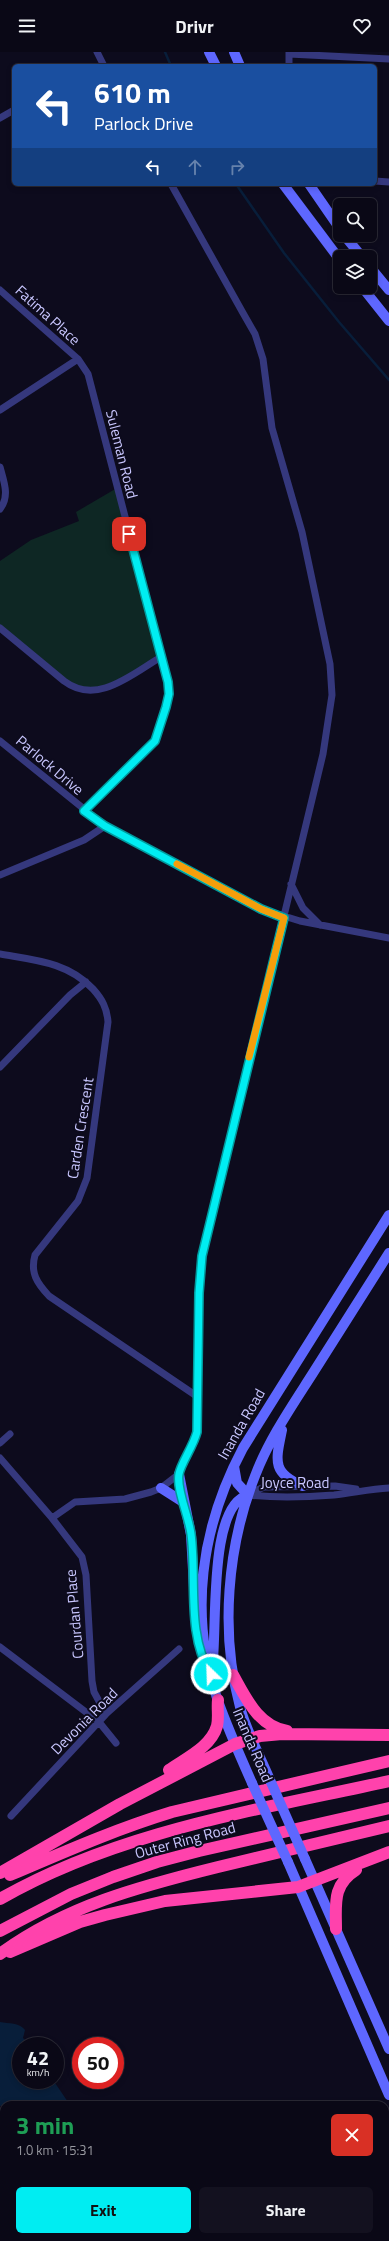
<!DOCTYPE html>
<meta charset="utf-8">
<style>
:root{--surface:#0a0816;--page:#13111f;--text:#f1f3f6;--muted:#999aa1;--line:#2a2935;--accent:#00edf2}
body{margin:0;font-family:"Titillium Web",sans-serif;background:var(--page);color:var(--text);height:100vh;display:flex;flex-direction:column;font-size:15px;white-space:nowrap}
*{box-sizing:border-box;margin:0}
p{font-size:13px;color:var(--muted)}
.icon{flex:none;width:22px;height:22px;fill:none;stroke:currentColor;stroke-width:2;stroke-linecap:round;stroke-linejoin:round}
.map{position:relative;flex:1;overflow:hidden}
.drawer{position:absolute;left:0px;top:2049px;width:389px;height:140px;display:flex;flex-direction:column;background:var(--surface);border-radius:12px 12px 0 0;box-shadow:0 2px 6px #0003,0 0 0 1px var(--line)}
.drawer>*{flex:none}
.top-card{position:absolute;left:12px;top:12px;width:365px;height:122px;border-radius:6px;box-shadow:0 2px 6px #0003,0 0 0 1px var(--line);background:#1a4fa0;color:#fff;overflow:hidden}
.tools{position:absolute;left:333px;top:146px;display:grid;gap:8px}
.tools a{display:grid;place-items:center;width:44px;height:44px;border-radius:6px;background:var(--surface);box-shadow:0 2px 6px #0003,0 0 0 1px var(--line);font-size:20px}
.speed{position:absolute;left:12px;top:1985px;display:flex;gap:8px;font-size:20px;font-weight:700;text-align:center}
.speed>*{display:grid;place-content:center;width:52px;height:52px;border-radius:50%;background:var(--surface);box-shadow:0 2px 6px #0003,0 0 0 1px var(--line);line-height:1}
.speed small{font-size:10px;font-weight:400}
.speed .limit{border:6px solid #d22;background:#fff;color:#111}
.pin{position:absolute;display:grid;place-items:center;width:34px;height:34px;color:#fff;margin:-17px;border-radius:8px;box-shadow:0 2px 6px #0006}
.me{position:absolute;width:44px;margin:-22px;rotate:336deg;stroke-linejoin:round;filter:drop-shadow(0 0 3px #0008)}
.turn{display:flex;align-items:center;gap:14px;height:84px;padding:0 16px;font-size:18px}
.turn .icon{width:52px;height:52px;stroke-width:2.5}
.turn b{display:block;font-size:28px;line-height:34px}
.lanes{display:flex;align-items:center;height:38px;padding:0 16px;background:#0003;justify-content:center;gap:20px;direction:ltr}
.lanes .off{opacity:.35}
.round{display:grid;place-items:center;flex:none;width:42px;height:42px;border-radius:6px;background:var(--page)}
.summary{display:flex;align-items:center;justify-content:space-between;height:68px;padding:0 16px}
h1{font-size:24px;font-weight:700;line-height:30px;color:#1e9e55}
.button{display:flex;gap:8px;margin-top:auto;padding:8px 16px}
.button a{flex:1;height:46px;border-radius:6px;background:var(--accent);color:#111;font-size:16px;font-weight:700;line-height:46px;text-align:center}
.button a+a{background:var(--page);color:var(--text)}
header{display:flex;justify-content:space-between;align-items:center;height:52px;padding:0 16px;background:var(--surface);font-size:18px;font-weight:700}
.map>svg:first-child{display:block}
.green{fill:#0e2724}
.water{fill:#081e3a}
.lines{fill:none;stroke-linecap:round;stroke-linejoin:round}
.stream{stroke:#081e3a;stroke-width:2.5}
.minor{stroke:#35387d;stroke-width:7}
.secondary{stroke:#5e67ff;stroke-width:10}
.motorway{stroke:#ff42ac;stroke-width:12}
.secondary-bridge{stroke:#5e67ff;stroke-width:10}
.route-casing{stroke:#009a9d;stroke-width:10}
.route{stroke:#00edf2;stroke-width:7}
.slow{stroke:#f59e0b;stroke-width:7}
.labels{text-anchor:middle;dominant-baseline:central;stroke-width:4;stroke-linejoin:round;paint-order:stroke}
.street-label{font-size:15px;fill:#c9c7ff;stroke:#0d0b1d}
</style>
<header><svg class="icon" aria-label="menu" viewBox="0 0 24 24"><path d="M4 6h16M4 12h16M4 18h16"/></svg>Drivr<svg class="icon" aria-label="heart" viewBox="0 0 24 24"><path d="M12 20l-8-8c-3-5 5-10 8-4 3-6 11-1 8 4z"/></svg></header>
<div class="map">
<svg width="389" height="2189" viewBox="0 0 389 2189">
<rect width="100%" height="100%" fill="#0d0b1d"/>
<path class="green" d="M117,436L160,604C136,618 107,641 78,635C70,633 11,583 0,574V509L31,488L79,469L76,460Z
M4,2159V2185H74L86,2189H0V2170Z"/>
<path class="water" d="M0,1970C9,1972 19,1970 25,1978L23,1986L31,1994H21V2028H53L70,2053H26L19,2051L0,2054Z
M116,2185H160L161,2189H119Z"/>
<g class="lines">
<path class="stream" d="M165,0L171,14
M236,132L284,201L339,270L389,328"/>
<path class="minor" d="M97,0L104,14
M289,0V14
M289,2L389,7
M0,66L14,58
M375,129L389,130
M0,238L78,307L88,322L168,630L169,642L166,655L155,689L84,759
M0,358L78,307
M0,415C4,430 10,444 0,457
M0,576L64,629C97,654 132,622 161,605
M0,689L105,774L261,857L300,869L389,886
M0,823L84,788L105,774
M291,832L303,856L320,873
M0,902C34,908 68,910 93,937C102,947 107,956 108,970L87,1126L78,1149L35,1203C30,1221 37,1231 49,1244L198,1345
M0,1015L70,943L86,930
M0,1391L10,1382
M0,1406L52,1466L82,1505L86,1523L92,1629L94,1640L106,1662
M249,1442L264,1435L335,1434L356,1437
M248,1443C276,1446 307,1445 334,1443C353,1441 370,1437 389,1436
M52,1466L75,1450L125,1447L151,1440L161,1436L179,1422L195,1389L197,1380L199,1241L202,1204L323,702L332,643L330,612L302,480L272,376L263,307L255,282L243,261L171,132
M0,1595L99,1670L116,1691
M11,1764L106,1662L179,1597"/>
<path class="secondary" d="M209,0L216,14
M234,0L240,14
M283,132L340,208
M309,132L340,177
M344,183L362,205
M370,215L389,238
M362,235L389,269
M282,1378C276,1408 271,1421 303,1434
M234,1414L237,1431L248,1443
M179,1422L191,1483L196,1571
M161,1436L183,1450
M212,1616C218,1581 207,1454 248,1443
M270,1728C260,1704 247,1680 240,1655C220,1581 227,1495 255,1424C269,1387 292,1354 313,1321C338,1281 364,1241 389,1201
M252,1731C240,1704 228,1677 218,1649C188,1563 201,1475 243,1396L389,1163
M305,1807L389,1997
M288,1810L389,2043"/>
<path class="motorway" d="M233,1623C246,1646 258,1674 287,1679
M169,1718C186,1706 211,1695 217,1674C219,1666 217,1656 218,1648
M0,1821L120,1752L235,1692L260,1684L282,1682L389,1683
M10,1823C64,1800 116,1777 172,1760L389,1709
M0,1847C118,1779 258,1758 389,1729
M336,1877C336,1852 332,1833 356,1818
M0,1879L71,1842L113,1825L157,1810L199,1799L389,1756
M10,1900L80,1870L105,1863L165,1849L298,1835L389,1800
M0,1902C65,1854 141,1834 218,1815C275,1801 332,1788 389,1774"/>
<path class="secondary-bridge" d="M270,1728L305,1807
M252,1731L288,1810"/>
</g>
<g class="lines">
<defs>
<path id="route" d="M129,482L168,630L169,642L166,655L155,689L84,759L105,774L261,857L284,866L202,1204L199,1241L197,1380C193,1395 181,1411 179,1422C176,1437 189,1465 191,1482C197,1525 186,1584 211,1622"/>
</defs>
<use href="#route" class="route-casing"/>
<use href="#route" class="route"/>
<path class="slow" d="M177,812L261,857L284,866L249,1005"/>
</g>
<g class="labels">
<g class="street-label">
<text transform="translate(48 263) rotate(42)">Fatima Place</text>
<text transform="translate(122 402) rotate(76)">Suleman Road</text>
<text transform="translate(50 713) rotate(40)">Parlock Drive</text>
<text transform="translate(80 1076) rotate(-81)">Carden Crescent</text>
<text transform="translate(241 1372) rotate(-60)">Inanda Road</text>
<text x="295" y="1430">Joyce Road</text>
<text transform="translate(74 1562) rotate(-95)">Courdan Place</text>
<text transform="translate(84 1669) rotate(-45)">Devonia Road</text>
<text transform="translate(253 1693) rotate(67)">Inanda Road</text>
<text transform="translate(185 1788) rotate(-15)">Outer Ring Road</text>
</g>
</g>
</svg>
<div class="tools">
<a><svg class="icon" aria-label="search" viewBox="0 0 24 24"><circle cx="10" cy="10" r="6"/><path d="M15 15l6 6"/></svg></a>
<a><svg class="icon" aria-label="layers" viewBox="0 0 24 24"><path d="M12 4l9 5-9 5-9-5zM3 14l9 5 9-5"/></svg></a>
</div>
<div class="speed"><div>42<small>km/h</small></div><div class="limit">50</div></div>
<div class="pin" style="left:129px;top:482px;background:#d93025"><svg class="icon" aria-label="arrive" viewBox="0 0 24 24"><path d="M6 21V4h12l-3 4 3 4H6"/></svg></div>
<svg class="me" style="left:211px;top:1622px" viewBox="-20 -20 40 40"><circle r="17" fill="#00edf2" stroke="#fff" stroke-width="3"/><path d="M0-11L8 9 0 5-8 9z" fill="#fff"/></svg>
<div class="top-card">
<div class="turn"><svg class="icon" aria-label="left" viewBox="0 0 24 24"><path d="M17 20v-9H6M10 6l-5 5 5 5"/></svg><div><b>610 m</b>Parlock Drive</div></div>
<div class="lanes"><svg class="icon" aria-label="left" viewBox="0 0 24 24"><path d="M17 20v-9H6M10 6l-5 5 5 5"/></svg><svg class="icon off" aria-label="ahead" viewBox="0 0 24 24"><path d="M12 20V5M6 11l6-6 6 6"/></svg><svg class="icon off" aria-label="right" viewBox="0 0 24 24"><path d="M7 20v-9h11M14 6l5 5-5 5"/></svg></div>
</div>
<section class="drawer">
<div class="summary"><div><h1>3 min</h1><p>1.0 km · 15:31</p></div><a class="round" style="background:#d93025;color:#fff"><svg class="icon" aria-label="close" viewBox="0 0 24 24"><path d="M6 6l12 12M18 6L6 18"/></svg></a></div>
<div class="button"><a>Exit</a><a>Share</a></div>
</section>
</div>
